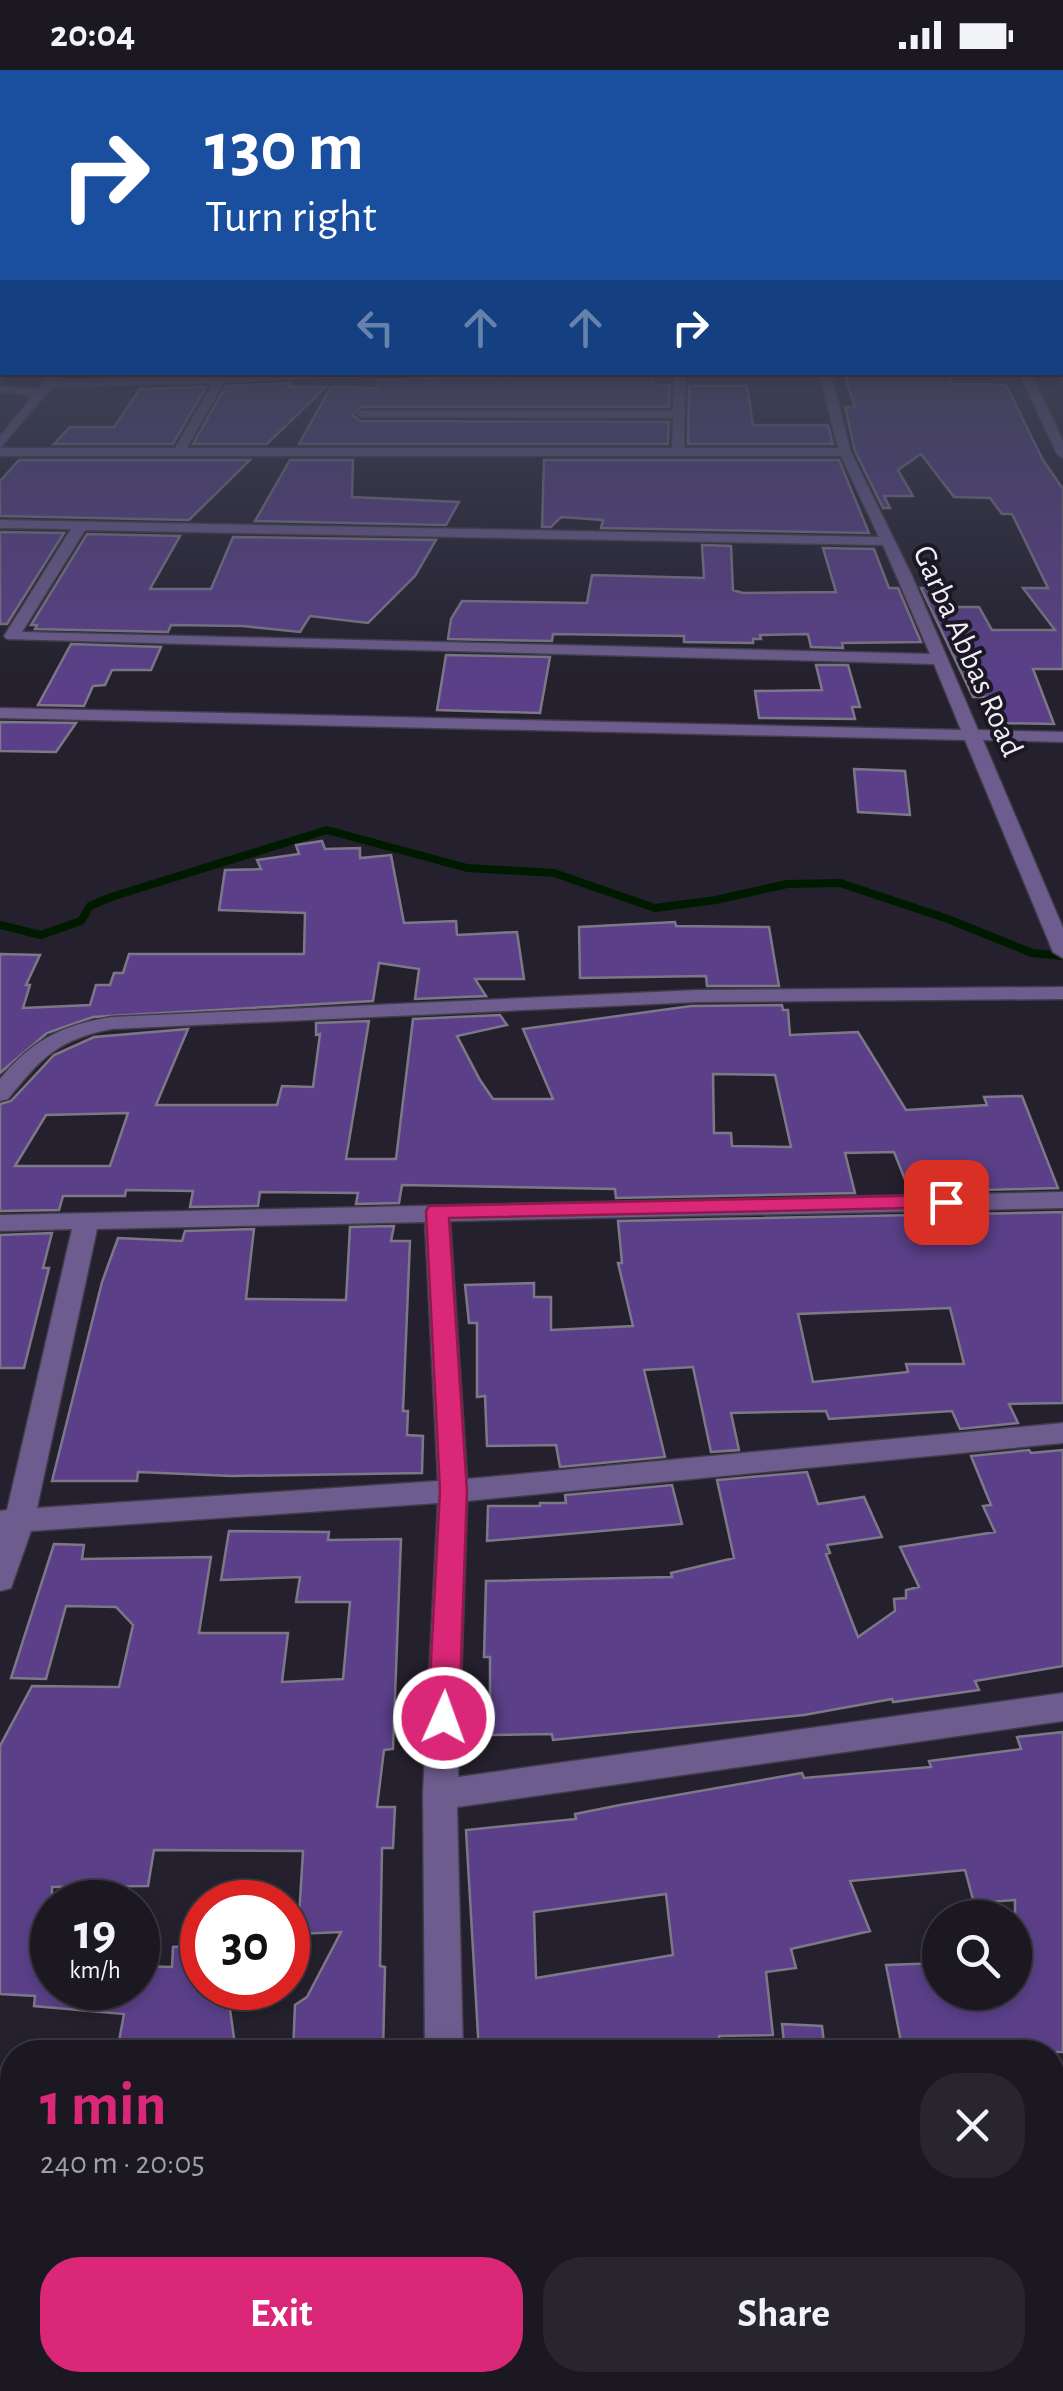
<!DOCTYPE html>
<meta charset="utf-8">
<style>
:root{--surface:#1b1822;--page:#28252f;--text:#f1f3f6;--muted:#a0a0a5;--line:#393740;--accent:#db2777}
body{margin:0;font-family:"Alegreya Sans",sans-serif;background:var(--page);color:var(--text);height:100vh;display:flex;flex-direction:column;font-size:38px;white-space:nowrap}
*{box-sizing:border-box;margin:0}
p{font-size:32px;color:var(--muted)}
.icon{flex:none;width:55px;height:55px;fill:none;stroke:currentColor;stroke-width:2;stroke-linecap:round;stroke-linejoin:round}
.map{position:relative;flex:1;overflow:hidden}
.drawer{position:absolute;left:0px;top:1970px;width:1065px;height:352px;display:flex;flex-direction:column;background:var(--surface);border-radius:40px 40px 0 0;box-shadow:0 5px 15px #0003,0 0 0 2px var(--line)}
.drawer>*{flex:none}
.hud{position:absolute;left:0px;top:0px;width:1065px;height:305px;box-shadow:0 5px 15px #0003,0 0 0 2px var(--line);background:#1a4fa0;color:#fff;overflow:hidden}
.fabs{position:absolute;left:922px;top:1830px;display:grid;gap:20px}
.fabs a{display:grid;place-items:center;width:110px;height:110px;border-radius:50%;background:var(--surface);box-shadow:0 5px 15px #0003,0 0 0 2px var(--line);font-size:50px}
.speed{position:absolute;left:30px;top:1810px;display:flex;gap:20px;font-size:50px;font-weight:700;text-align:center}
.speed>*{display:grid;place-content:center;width:130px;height:130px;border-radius:50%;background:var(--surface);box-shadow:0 5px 15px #0003,0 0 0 2px var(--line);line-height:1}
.speed small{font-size:25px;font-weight:400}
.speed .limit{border:15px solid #d22;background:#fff;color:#111}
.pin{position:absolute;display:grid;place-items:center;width:85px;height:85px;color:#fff;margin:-42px;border-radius:20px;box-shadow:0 5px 15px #0006}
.me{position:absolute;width:110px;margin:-55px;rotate:2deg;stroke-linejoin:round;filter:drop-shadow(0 0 8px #0008)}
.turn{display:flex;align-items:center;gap:35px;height:210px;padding:0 40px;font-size:45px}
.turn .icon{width:130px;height:130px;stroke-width:2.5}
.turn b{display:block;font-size:70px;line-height:85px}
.lanes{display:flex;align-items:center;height:95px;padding:0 40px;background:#0003;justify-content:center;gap:50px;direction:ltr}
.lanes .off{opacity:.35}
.round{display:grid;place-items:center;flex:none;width:105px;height:105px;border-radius:40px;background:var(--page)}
.headline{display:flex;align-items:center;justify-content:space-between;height:170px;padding:0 40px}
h1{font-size:60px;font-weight:700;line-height:75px;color:var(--accent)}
.cta{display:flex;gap:20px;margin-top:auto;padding:20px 40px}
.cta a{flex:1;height:115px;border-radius:40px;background:var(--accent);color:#fff;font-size:40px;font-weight:700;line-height:115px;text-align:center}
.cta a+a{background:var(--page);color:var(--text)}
.status{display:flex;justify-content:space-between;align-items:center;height:70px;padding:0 50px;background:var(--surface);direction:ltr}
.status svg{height:28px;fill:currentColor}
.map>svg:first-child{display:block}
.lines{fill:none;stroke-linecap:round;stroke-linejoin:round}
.stream{stroke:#001a00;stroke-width:8}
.building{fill:#5b4089;stroke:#7d7888;stroke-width:2.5;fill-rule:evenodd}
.minor-casing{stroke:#403d49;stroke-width:3}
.minor{fill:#6d5c8e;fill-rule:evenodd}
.route{fill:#db2777;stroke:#8e194d;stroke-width:2.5}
.labels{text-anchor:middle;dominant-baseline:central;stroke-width:8;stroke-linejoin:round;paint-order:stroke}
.far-street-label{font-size:32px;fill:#efedf6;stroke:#1b1724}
</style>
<div class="status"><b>20:04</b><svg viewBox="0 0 49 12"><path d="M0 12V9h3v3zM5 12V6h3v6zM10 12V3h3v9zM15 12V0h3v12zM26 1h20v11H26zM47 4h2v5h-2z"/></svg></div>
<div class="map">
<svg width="1063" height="2321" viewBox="0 0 1063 2321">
<rect width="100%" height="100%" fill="#24202d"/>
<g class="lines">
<path class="stream" d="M0,855L41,865L81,851L90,836L111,827L327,760L467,798L554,803L655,838L716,830L787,814L840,813L948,849L1032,883L1063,886"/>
</g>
<path class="building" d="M616,302H651L655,315H670L669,337H361L352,345L361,351L669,352L668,374H299L331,317L378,318V310Z
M844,303L948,305L952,314L1006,315L1043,390L1063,419V599H1033L1054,654L996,653L988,627H973L921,518H935L943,537H979L992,560H1055L1023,518H1048L1012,444H1002L990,428L954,427L921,384L898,400L913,426H884L890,438H883L855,381L845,337H855Z
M292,313L290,317H326L267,374H193L226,316Z
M689,316H747L753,355H828L833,374H688Z
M206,317L173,374H54L70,357H114L140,319Z
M19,390H250L189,450L0,446V411Z
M290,390H353L352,427L459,432L446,455L255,451Z
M544,390H839L869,463L601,458L603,450L561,447L551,457H542Z
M0,462L64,463L7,554H0Z
M87,464L180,466L150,519H211L233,467L436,470L415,506L368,553L310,546L300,562L243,556L171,555L168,562L35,559L37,555H31Z
M702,475L731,476L733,520L743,523L836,522L823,478L874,479L889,518H898L921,572L842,573L843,578L811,577L808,564L760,565L761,569H753V573L684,572V566L553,564L552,571L448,569L451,549L462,531L587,533L592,505L704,508Z
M71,574L161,577L151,600H112L105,615L93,616L84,636L38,635Z
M446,585L550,587L540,643L437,640Z
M816,595H848L860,637H852L855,649L759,648L755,621L822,620Z
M0,652L76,653L56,682L0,681Z
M854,699L905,701L910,745L858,742Z
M322,771L325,779L360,778V788L391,785L404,853L456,851L457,865L517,862L524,909H475L486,926L415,929L419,899L379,893L373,931L93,947L47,963L0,1003V884L40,885L26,915H30L23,938L90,935L96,915H110L114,903H123L129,884H304L305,843L219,840L225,800L261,799L257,790L299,784L296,775Z
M675,852L676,856L769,857L779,916H707L706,906L580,908L579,857Z
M782,935L783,940H788L790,965L858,962L906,1040L987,1035L984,1027L1022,1026L1058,1118L910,1122L894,1082L845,1083L855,1123L616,1128L615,1119L402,1115L399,1133L356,1134L358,1123L260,1122L258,1136L190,1137L193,1121L126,1120L125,1126H63L59,1140L0,1141V1034L11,1031L54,985L94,967L188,959L156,1035H277L282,1016L313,1017L320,964L316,965V953L369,951L346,1089H396L413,949L500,945L507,955L457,966L480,1010L493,1029H553L523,959L691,936ZM713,1004L775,1005L791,1077L732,1076L731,1063H714ZM128,1043L110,1096H15L46,1045Z
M1063,1142V1333L1009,1334L1018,1353L960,1359L952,1341L829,1349L826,1341L731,1343L739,1380L711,1382L693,1297L644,1300L665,1387L560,1397L556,1375L487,1376L485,1326L477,1327V1253H469L465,1215L534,1213V1227H551V1260L633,1256L618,1193H622L618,1151ZM950,1238L964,1294H906L908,1302L813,1312L798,1244Z
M394,1156L391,1171H410L403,1341H408L407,1365L423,1366L422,1403L232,1406L138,1402L137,1411H52L102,1212L118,1168L182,1171L185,1161L254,1159L246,1229L346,1230L350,1157Z
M52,1163L43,1198H49L24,1298H0V1165Z
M1029,1380L1031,1383L1063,1380V1596L975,1611L979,1620L893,1632L892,1629L804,1645L553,1670L552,1664L490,1665V1587H484L486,1511L672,1507L671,1503L734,1488L717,1410L807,1402L818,1434L864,1427L882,1467L827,1475L830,1483L826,1484L858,1567L895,1541L894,1529L906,1528V1520L919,1517L900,1477L995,1462L983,1436L991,1435L971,1386Z
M672,1415L682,1454L487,1471L488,1436H540V1433H566L565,1425Z
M229,1461L329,1462L328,1470L401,1469L393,1679L384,1680L377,1737H395L393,1778H382L380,1896L385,1897L383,1982H293L295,1935L307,1927L341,1862L298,1864L303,1781L154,1780L148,1816L52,1817V1918H138V1896L172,1897L173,1877L202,1875V1918H227L236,1982H117L124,1944L34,1936L35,1926L0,1924V1676L32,1616L119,1617L133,1555L116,1537L66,1536L46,1609L11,1608L54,1474L84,1475L82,1489L211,1487L199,1563H288L282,1612L343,1609L350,1532H296L300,1507L221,1510Z
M1063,1662V1982H903L886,1895L940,1893V1922H1015V1830L974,1833L965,1800L850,1811L870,1861L791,1879L796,1898L766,1902L773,1965L719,1966L721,1982H479L466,1760L576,1749L575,1744L620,1735L802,1703L804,1708L931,1697L929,1691L1021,1679L1017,1667ZM666,1824L673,1885L536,1908L534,1842Z
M782,1954L822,1956L825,1982H785Z"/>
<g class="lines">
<defs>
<path id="minor" d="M52,302H63L57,310L471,302L224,312L187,378H672L673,348L361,347L355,344L361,341H673L674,302H685L684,378H838L819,302H830L851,382L912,506L978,660L1063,662V672L983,670L1063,858V888L1053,882L965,670L0,648V638L961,660L934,594L7,569L4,566L71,459L0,458V450L879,467L841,386H0V378H175L213,313L52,317L0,378V366L33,326L0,322V316L38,319ZM85,460L883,475L930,584L22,562Z
M1019,302H1030L1063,371V388L1057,384Z
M1063,917V929L698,932L112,959C58,969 41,988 8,1029L0,1031V1009C32,970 62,955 112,947L698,920Z
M1063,1122V1138L450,1151L467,1409L1063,1353V1373L467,1431L458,1707L1063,1623V1651L457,1737L463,1982H425L423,1724L438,1433L31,1461L11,1518L0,1521V1441L7,1440L72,1159L0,1161V1145ZM425,1152L438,1411L37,1438L97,1159Z
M1063,2145V2187L1052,2190V2148Z
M1052,2288L1063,2293V2321H1035L1030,2310H1052Z
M224,2310H321L316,2321H219Z
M357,2310H401L403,2321H359Z"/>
</defs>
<use href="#minor" class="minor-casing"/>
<use href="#minor" class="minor"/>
</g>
<linearGradient id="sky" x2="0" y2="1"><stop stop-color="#141219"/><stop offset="0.47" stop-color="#3f4257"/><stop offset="1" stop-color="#3f4257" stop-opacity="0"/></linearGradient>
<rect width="1063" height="613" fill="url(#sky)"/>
<path class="route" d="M946,1125L954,1127L957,1132L954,1137L449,1148L467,1421L459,1648L454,1657L444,1661L433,1657L428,1648L440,1421L426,1141L429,1136Z"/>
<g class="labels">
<g class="far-street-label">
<text transform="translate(968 581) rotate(66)">Garba Abbas Road</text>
</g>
</g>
</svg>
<div class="fabs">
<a><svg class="icon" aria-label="search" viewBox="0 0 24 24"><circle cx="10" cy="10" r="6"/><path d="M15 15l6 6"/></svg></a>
</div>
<div class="speed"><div>19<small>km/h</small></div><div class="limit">30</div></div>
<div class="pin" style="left:946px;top:1132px;background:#d93025"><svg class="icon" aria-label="arrive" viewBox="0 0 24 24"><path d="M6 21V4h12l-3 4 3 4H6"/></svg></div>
<svg class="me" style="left:444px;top:1648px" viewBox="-20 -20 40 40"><circle r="17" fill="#db2777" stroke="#fff" stroke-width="3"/><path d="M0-11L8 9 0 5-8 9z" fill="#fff"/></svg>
<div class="hud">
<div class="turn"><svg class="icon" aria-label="right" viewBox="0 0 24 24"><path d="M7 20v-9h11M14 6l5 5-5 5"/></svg><div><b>130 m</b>Turn right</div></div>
<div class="lanes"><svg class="icon off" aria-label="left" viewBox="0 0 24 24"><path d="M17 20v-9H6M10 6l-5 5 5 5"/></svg><svg class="icon off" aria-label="ahead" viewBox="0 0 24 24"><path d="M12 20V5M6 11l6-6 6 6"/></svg><svg class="icon off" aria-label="ahead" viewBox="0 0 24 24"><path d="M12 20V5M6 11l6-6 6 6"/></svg><svg class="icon" aria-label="right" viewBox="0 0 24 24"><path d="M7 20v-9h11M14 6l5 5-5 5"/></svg></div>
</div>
<section class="drawer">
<div class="headline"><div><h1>1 min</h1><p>240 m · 20:05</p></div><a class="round"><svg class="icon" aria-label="close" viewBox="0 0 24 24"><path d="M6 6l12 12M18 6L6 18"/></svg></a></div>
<div class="cta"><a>Exit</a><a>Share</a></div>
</section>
</div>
